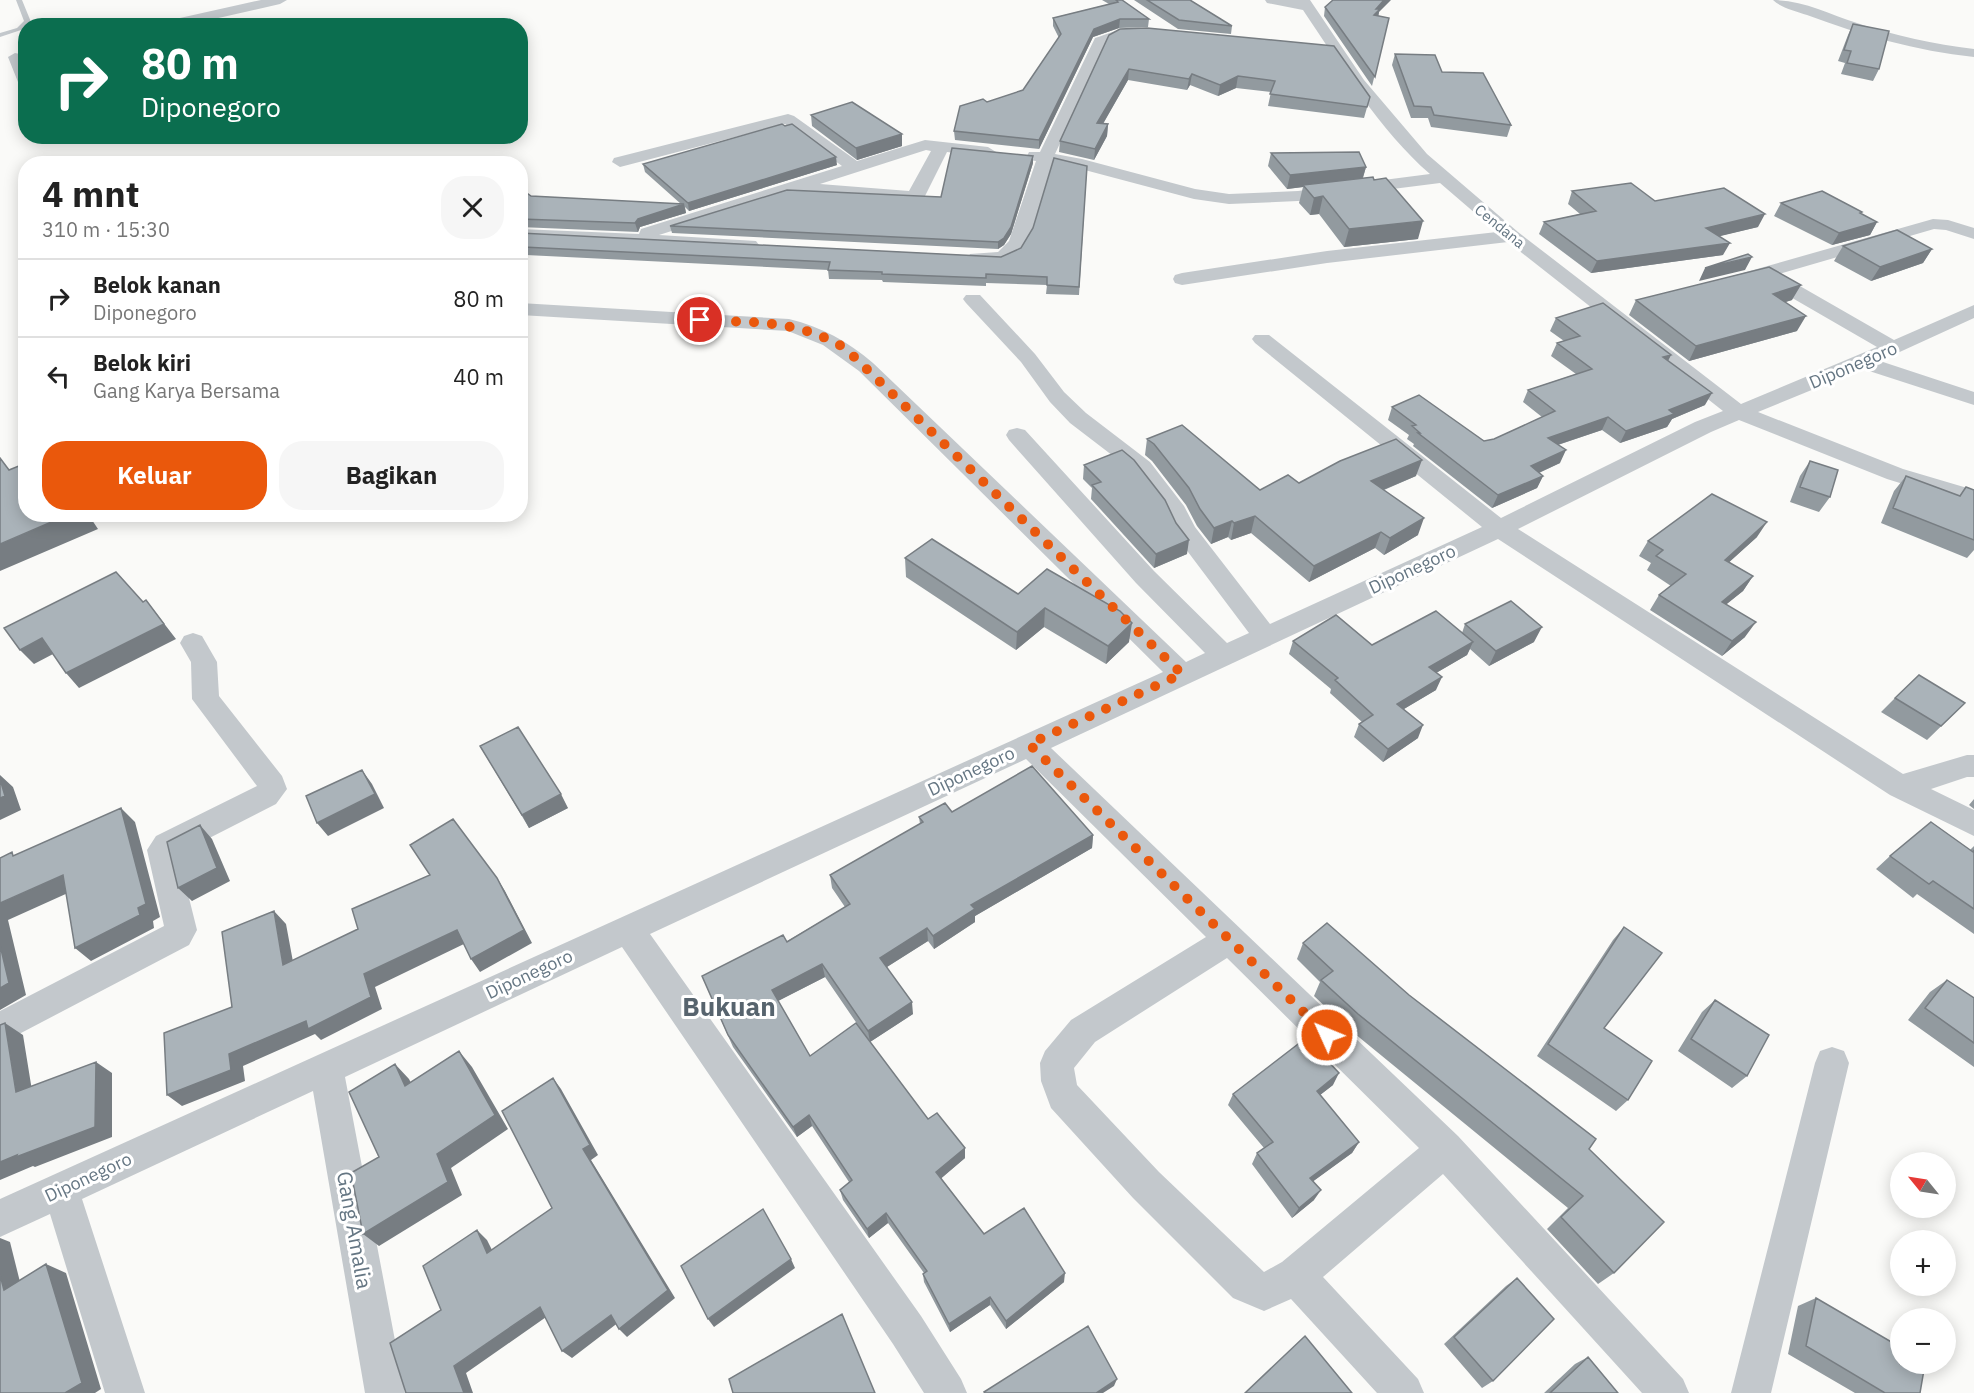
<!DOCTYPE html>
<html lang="id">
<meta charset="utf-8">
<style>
:root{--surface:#fff;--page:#f6f6f6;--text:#222;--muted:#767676;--line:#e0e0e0;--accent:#ea580c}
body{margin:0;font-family:"IBM Plex Sans",sans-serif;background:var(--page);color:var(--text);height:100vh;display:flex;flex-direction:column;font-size:22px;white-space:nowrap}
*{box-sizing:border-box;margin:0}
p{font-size:20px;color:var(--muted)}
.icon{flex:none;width:33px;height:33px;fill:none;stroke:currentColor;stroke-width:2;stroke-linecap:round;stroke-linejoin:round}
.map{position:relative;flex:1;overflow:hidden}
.side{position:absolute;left:18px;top:156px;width:510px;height:366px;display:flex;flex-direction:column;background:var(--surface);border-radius:24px;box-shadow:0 3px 15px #0003}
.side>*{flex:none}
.hud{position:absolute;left:18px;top:18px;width:510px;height:126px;border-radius:24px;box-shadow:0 3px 15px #0003;background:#0b6e4f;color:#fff;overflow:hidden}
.needle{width:39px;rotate:300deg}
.controls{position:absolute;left:1890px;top:1152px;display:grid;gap:12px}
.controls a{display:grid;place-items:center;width:66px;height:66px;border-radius:50%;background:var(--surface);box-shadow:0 3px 15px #0003;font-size:30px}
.pin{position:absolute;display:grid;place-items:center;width:51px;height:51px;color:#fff;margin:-26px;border:3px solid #fff;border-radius:50%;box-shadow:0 2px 6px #0007}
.me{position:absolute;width:66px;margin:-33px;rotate:314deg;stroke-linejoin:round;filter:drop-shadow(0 0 4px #0008)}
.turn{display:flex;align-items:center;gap:21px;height:126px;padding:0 24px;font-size:27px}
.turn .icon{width:78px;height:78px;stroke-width:2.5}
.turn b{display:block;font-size:42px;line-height:51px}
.round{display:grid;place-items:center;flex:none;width:63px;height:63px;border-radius:24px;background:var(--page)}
.overview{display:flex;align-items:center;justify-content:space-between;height:102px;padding:0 24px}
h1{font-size:36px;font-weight:700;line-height:45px}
.action{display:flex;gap:12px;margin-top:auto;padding:12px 24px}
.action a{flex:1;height:69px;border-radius:24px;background:var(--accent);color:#fff;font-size:24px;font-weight:700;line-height:69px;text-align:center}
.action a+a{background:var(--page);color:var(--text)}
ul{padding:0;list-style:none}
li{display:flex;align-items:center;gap:18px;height:78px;padding:0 24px;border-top:2px solid var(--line)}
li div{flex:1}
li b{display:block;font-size:22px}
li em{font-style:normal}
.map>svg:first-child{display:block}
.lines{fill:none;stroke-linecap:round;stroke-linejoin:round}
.service{fill:#c3c8cc;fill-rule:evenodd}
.minor{fill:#c3c8cc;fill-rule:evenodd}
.wall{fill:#929a9f;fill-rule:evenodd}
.shaded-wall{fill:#777d82}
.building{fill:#aab3b9;stroke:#777d82;stroke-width:1.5}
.route{stroke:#ea580c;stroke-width:10;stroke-dasharray:0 18}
.labels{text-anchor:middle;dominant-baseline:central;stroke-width:6;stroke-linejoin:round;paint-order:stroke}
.far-street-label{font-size:15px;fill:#657683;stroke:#fff}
.street-label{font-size:18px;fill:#657683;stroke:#fff}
.near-street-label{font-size:21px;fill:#657683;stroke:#fff}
.near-quarter-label{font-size:26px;font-weight:bold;fill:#57646e;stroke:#fff}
</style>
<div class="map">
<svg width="1974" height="1393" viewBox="0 0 1974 1393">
<rect width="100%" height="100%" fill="#fafaf8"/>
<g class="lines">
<path class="service" d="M16,0H22L31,22L21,30L0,37V33L17,28L24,21Z"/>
<path class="minor" d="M261,0H287L280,4L183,26H155L162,22Z
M1265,0H1310L1364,80L1427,154L1518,232L1741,404L1877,347L1761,280L1739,286L1732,284L1730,280L1732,276L1933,219L1948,220L1974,228V239L1946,230L1934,229L1779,274L1894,340L1974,305V318L1880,361L1974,392V405L1863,369L1758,412L1903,469L1974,490V506L1887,479L1739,420L1711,432L1518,529L1903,774L1967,755H1974V777H1967L1931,789L1974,810V836L1890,795L1498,539L1051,748L1458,1136L1683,1379L1689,1393H1642L1443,1174L1323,1277L1418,1379L1424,1393H1377L1291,1299L1264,1311L1233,1298L1133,1198L1051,1108L1041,1081L1040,1063L1045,1051L1071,1020L1206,937L1026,759L650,934L921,1316L961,1379L967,1393H924L893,1344L622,947L345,1077L405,1393H365L313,1091L82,1199L145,1393H105L50,1214L0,1237V1199L1163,672L859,371L823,345L788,331L520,315V303L789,319C822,327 847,341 873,363L1186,662L1205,653L1136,583L1009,440L1006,435L1009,430L1017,428L1025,430L1154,571L1227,643L1249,633L1176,536L1165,513L1134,472L1070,423L1050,402L1021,362L966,303L963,299L966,295H980L1035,354L1064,392L1086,413L1150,462L1184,506L1195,527L1270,624L1482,527L1255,343L1252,339L1255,335H1269L1501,518L1695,422L1723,411L1508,242L1327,263L1182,285L1175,283L1173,279L1175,275L1182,273L1327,251L1497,232L1440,183L1298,201L1229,204L1194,199L1081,169L1052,164C1039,208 1034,278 970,262L968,258L970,254L998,252L1009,241L1036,161L1029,160L1027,156L1029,152H1040L1095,38C1110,33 1139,20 1152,33L1145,37H1124L1106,44L1055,154L1082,159L1195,189L1229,194L1298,191L1430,174C1380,131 1340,65 1303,10L1267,3ZM1227,958L1419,1148L1282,1262L1264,1272L1159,1172L1077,1085L1074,1068L1095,1042Z
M1773,0C1803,0 1829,14 1857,23C1895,36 1934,44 1974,49V57C1916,51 1861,35 1807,15C1796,11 1781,8 1773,0Z
M15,53L20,54L26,64V86L18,82L8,57Z
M788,114L794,116L857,161L925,140L988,147L996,152L988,157L947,152L925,196L912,201L807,193L800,190L659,235L756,241L759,245L756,249L750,250L520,239V229L639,234L641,229L842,166L785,124L620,167L612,162L614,158ZM926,150L931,151L909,191L820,184Z
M193,633L202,636L217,662L219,696L282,776L287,789L276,804L178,854L197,930L189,945L0,1044V1011L164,926L147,850L156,836L257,786L192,699L191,662L180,643L184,636Z
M1832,1047L1844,1051L1849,1063L1771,1393H1731L1815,1063L1820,1051Z"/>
</g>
<path class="wall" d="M1102,0H1122L1149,19L1148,27L1119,28L1093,37L1039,149L955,140L954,131L987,102L1023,90L1059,38L1053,26V18L1109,4Z
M1134,0H1190L1232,26L1231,34L1178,29Z
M1325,7L1379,12L1378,16L1389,18L1372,86L1324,16Z
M1853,24L1879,69L1873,81L1841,74L1845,63L1838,61L1848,35Z
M1109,35L1370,97L1364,118L1268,106L1271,92L1236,88L1218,96L1190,85L1187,90L1128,80L1103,124H1108L1107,136L1094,160L1059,152L1060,141Z
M1395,54L1442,72L1511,125L1507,137L1431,127L1428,118H1411L1392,65Z
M811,115L902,146L857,160L812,126Z
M1271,153L1366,167L1363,178L1374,180L1418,239L1344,247L1319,214L1310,215L1299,203L1303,187L1287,189L1268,166Z
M1033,163L1011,234L1004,245L998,249L672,233L670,226L941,197Z
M643,164L837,165L689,211L685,207L686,213L640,227L638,232L520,227V188L531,196L681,204L645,172Z
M1087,166L1079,295L1046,294L1047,285L986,283V286L883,282L882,280L829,279L828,270L526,255L520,258V233L1001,257L1021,248Z
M1572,191L1655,201L1758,227L1719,236L1723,255L1591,273L1539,234L1544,222L1580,214L1568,204Z
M1781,203L1861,214L1877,222L1870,235L1832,245L1774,216Z
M1843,246L1932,249L1923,263L1871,281L1834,261Z
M1636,300H1792L1785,302L1797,331L1689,361L1629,315Z
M1556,318L1671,355L1668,361L1705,405L1672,419L1667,427L1620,443L1602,430L1558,445L1560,463L1539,473L1543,476L1537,488L1492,508L1413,446L1414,444L1407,439L1409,435L1388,420L1392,407L1484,441L1494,439L1542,417L1523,402L1528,390L1576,374L1551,356L1557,343L1564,341L1550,331Z
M1147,439L1260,490L1299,483L1416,476L1384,490L1418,535L1384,555L1375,548L1309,582L1251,533L1231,540L1228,537L1211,544L1197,526L1186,505L1152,461L1145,455Z
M1810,461L1830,497L1819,512L1790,502L1800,476Z
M1084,465L1187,554L1154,568L1091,499L1092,488L1083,479Z
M1906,476L1960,496L1966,487L1974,490V550L1967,558L1881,523L1894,491Z
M1757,537L1729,562L1753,576L1743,591L1726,604L1745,637L1722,656L1650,610L1659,595L1671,586L1647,570L1651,563L1639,556L1648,541Z
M905,558L1018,594L1129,642L1106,664L1044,627L1016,650L906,577Z
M1465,624L1534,642L1489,666L1470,649L1467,655L1436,673V690L1404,709L1418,738L1383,762L1354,737L1359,724L1362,722L1330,693L1331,689L1289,654L1293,641L1372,645L1462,633Z
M1895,698L1965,703L1927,740L1881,712Z
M480,746L568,808L529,828Z
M1974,799V809L1969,805Z
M952,812L1093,835L1092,848L975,916V922L934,949L928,941L887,967L913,1014L870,1042L928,1119L965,1148V1158L941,1178L984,1234L1064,1282L1006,1329L990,1305L950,1332L924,1282L923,1274L924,1273L888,1223L869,1238L843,1200L840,1190L849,1182L812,1126L797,1137L733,1047L707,988L845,907L832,888L830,875L920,824L919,817ZM825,977L862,1031L810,1056L778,1001Z
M1974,846V934L1917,894L1913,898L1876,869L1890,856L1970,850Z
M1624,927L1604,1028L1628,1100L1616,1111L1537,1056L1613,940Z
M1303,943L1409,995L1589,1149L1614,1273L1598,1284L1547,1229L1568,1208L1349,1029L1314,996L1320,982L1297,959Z
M1947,980L1974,998V1067L1908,1020L1930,992Z
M1715,1000L1747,1076L1732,1088L1678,1051L1702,1012Z
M1333,1085L1320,1095L1359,1142L1352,1153L1313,1181L1314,1200L1292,1218L1252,1164L1257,1153L1264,1148L1228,1105L1233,1094Z
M1517,1278L1493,1381L1482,1388L1444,1344L1506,1286Z
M1816,1298L1920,1393H1855L1788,1354L1798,1306Z
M1588,1357L1618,1393H1544L1575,1364Z"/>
<path class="shaded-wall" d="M1384,0H1391L1379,12L1378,18L1372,24L1376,9Z
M1120,19L1119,28L1093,37L1039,149V140L1094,29Z
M1129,69L1128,80L1097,134V123Z
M1192,74L1190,85L1187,90L1189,79Z
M1238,76L1236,88L1218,96L1220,85Z
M1108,124L1107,136L1094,160L1095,149Z
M902,134V146L857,160L856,148Z
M1033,156V163L1011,234L1004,245L998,249V242Z
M836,157L837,165L689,211L688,203Z
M1366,167L1362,180L1303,185V187L1287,189L1290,175Z
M1323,196L1319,214L1310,215L1314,198Z
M684,204L686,213L640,227L638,232L635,223L638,219Z
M1765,214L1758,227L1700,241L1706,228Z
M1423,221L1418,239L1344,247L1349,229Z
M1877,222L1870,235L1832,245L1839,233Z
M1730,243L1723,255L1591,273L1597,261Z
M523,247L526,255L520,258V248Z
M1932,249L1923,263L1871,281L1880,267Z
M1752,257L1745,270L1699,281L1705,268Z
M1801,285L1792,300L1764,309L1773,294Z
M1806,316L1797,331L1689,361L1696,346Z
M1671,355L1664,368L1663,357Z
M1712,393L1705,405L1672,419L1667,427L1620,443L1626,431L1669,410Z
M1608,417L1602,430L1542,450L1548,438Z
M1566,450L1560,463L1525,479L1531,466Z
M1422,460L1416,476L1366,497L1371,481Z
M1543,476L1537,488L1492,508L1498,495Z
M70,514H88L98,529L0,571V544Z
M1255,516L1251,533L1231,540L1234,523Z
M1424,518L1418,535L1384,555L1390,538Z
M1232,521L1228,537L1211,544L1214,528Z
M1767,522L1757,537L1715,575L1725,560Z
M1381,532L1375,548L1309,582L1314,566Z
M1189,540L1187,554L1154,568L1156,554Z
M1753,576L1743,591L1712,616L1722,602Z
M146,600L176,639L79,688L66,673Z
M1045,608L1044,627L1016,650L1017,632Z
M1756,622L1745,637L1722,656L1732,641Z
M1132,623L1129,642L1106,664L1108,646Z
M1542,627L1534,642L1489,666L1496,651Z
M42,638L55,653L34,664L20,650Z
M1473,642L1467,655L1424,680L1429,667Z
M1442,677L1436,690L1392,716L1397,704Z
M1423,725L1418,738L1383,762L1388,749Z
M362,770L372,784L384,808L328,836L317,823Z
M0,775L13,787L21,810L0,820Z
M561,794L568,808L529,828L522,815Z
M121,808L135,822L160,917L153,921L154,928L91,961L75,948Z
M200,825L212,839L230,881L192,901L178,888Z
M1093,835L1092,848L975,916V922L934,949L933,936L971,905Z
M63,875L79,888L8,920L26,995L0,1010V903Z
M497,878L505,891L532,943L480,972L471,959Z
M274,911L286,924L296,978L283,965Z
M927,928L928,941L882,970L880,958Z
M457,930L466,943L375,987L382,1009L321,1040L315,1034L243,1066L245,1081L182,1106L167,1095L229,1054L364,974Z
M822,964L825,977L776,1002L772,990Z
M912,1002L913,1014L870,1042L868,1031Z
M5,1023L23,1035L34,1103L16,1092Z
M459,1051L472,1067L508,1129L451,1168L462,1195L379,1246L363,1234L437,1154Z
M96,1062L112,1073V1137L35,1167L33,1166L0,1180V1162Z
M395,1064L409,1079L420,1101L405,1086Z
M1339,1073L1333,1085L1311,1102L1317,1091Z
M553,1078L561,1089L598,1155L591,1160L675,1298L627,1337L619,1329L583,1149Z
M809,1115L812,1126L797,1137L793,1127Z
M1359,1142L1352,1153L1304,1188L1310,1178Z
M965,1148V1158L937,1182L936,1172Z
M1321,1190L1314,1200L1292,1218L1299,1208Z
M886,1213L888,1223L869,1238L867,1229Z
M477,1230L487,1240L498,1262L487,1253Z
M0,1238L10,1242L24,1298L4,1290L0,1275Z
M791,1259L795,1268L714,1327L708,1319Z
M46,1264L66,1273L101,1389L95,1393H65Z
M1065,1273L1064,1282L1006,1329V1321Z
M990,1297V1305L950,1332L949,1324Z
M540,1307L549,1315L466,1373L473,1393H464L454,1366Z
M611,1315L619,1322L572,1358L562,1351Z
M1117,1379L1114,1386L1103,1393H1096Z"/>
<path class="building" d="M1116,0H1122L1149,19H1120L1094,29L1039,140L954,131L960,106L983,99L987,102L1023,90L1061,34L1053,18L1118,2Z
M1147,0H1190L1232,26L1179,20Z
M1333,0H1384L1376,9H1380L1374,15L1389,18L1375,77L1325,7Z
M1853,24L1889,31L1879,69L1847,63L1851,51L1844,50Z
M1147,28L1334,46L1370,97L1367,107L1270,94L1275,81L1238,76L1220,85L1192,74L1189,79L1129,69L1097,123L1108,124L1095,149L1060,141L1109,35L1120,29Z
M1395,54L1435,55L1442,72L1483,73L1511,125L1434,115L1431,107L1414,106Z
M852,102L902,134L856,148L811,115Z
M782,124L785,126L792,124L836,157L688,203L643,164Z
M952,148L1033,156L1011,227L1004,238L998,242L670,226L787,190L941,197Z
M1359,152L1366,167L1290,175L1271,153Z
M1054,158L1087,166L1079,287L1047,285V277L986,274V278L882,274V272L828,270L830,262L523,247L520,248V233L1001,257L1021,248L1033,228Z
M1373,177L1374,180L1386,178L1423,221L1349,229L1323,196L1314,198L1303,185Z
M1631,183L1655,201L1724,188L1765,214L1706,228L1730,243L1597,261L1544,222L1596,211L1572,191Z
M520,188L531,196L684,204L638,219L635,223L520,219Z
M1822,191L1862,212L1860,213L1877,222L1839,233L1781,203Z
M1897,230L1932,249L1880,267L1843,246Z
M1748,254L1752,257L1705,268Z
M1769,267L1801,285L1773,294L1806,316L1696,346L1636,300Z
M1603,303L1671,355L1663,357L1712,393L1669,410L1674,414L1626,431L1608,417L1548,438L1566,450L1531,466L1543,476L1498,495L1418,433H1420L1412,426L1416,425L1392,407L1419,395L1484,441L1494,439L1555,411L1528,390L1592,369L1557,343L1580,336L1556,318Z
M1182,425L1260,490L1288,475L1299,483L1340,461L1396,439L1422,460L1371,481L1424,518L1390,538L1381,532L1314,566L1255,516L1234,523L1232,521L1214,528L1200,509L1189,488L1154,444L1147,439Z
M1122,450L1134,460L1165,500L1176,523L1189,540L1156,554L1092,485L1101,482L1084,465Z
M0,458L9,470L26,463V514H70L0,544Z
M1810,461L1838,470L1830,497L1800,487Z
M1906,476L1960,496L1966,487L1974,490V540L1893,508Z
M1712,494L1767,522L1725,560L1753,576L1722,602L1756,622L1732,641L1659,595L1686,574L1656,556L1663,550L1648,541Z
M932,539L1018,594L1047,569L1120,611L1132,623L1108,646L1045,608L1017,632L905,558Z
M116,572L143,602L146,600L164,624L66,673L42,638L20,650L4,628Z
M1511,601L1542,627L1496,651L1465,624Z
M1436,611L1473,642L1429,667L1442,677L1397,704L1423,725L1388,749L1359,724L1373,715L1335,680L1338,678L1293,641L1336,615L1372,645Z
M1919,675L1965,703L1941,726L1895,698Z
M518,727L561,794L522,815L480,746Z
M1032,766L1093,835L971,905L975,909L933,936L927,928L880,958L912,1002L868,1031L822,964L772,990L810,1056L856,1023L928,1119L937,1113L965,1148L936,1172L984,1234L1024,1208L1065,1273L1006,1321L990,1297L949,1324L923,1274L927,1271L886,1213L867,1229L840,1190L852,1180L809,1115L793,1127L728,1035L702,976L783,935L787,942L850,904L830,875L923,822L919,817L945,803L952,812Z
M362,770L375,794L317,823L306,796Z
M0,779L5,796L0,798Z
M121,808L146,904L138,908L140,915L75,948L63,875L0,903V858L12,852L13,856Z
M453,819L497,878L524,930L471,959L457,930L364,974L371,997L308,1029L306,1021L229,1054L231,1070L167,1095L164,1033L232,1007L222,932L274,911L283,965L358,929L352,909L430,875L410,845Z
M1931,822L1973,852L1974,850V909L1933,881L1929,884L1890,856Z
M200,825L217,868L178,888L167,842Z
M1327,923L1409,995L1596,1139L1589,1149L1664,1222L1614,1273L1561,1217L1583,1196L1358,1014L1321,980L1333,971L1303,943Z
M1624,927L1662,953L1604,1028L1652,1061L1628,1100L1548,1044Z
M0,945L9,983L0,988Z
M1947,980L1974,998V1043L1925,1008Z
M1715,1000L1769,1035L1747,1076L1691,1039Z
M5,1023L16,1092L96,1062L95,1127L16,1157L17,1155L0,1162V1025Z
M1306,1038L1339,1073L1317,1091L1359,1142L1310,1178L1321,1190L1299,1208L1257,1153L1273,1142L1233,1094Z
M459,1051L495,1115L437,1154L448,1182L363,1234L351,1173L379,1157L349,1092L395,1064L405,1086Z
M553,1078L590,1145L583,1149L668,1290L619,1329L611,1315L562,1351L540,1307L454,1366L464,1393H406L390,1343L441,1310L423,1266L477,1230L487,1253L552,1208L502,1111Z
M763,1209L791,1259L708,1319L681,1266Z
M46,1264L82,1383L65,1393H0V1275L4,1290Z
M1517,1278L1554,1319L1493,1381L1454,1337Z
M1816,1298L1900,1347V1364H1925L1920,1393H1885L1806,1346Z
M842,1314L875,1393H733L729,1379Z
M1088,1326L1117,1379L1096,1393H985L984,1392Z
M1305,1336L1352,1393H1245Z
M1588,1357L1618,1393H1550Z"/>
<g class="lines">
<path class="route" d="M700,320C756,323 795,319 845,348L1182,674L1029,744L1327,1035"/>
</g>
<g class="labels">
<g class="far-street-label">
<text transform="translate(1500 226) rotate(39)">Cendana</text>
</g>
<g class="street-label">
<text transform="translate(1853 365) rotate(-23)">Diponegoro</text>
<text transform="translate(1412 569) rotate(-25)">Diponegoro</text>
<text transform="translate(971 771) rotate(-25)">Diponegoro</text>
<text transform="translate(529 974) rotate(-25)">Diponegoro</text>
<text transform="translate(88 1177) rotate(-25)">Diponegoro</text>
</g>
<g class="near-street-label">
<text transform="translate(355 1230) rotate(80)">Gang Amalia</text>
</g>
<g class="near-quarter-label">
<text x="729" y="1006">Bukuan</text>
</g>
</g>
</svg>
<div class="controls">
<a><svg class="needle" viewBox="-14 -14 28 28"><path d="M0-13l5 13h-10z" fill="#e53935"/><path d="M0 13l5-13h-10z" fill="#767676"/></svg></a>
<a>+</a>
<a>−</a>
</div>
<div class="pin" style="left:700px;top:320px;background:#d93025"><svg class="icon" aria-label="arrive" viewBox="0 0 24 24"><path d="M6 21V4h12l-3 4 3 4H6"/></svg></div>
<svg class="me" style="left:1327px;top:1035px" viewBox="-20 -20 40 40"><circle r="17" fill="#ea580c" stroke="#fff" stroke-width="3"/><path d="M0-11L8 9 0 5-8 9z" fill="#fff"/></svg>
<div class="hud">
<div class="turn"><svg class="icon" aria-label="right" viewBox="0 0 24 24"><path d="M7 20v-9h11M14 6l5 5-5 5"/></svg><div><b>80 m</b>Diponegoro</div></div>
</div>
<section class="side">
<div class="overview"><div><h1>4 mnt</h1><p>310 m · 15:30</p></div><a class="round"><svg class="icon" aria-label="close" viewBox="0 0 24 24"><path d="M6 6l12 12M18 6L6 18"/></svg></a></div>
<ul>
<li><svg class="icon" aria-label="right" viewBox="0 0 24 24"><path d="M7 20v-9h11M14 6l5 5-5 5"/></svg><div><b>Belok kanan</b><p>Diponegoro</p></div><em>80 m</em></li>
<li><svg class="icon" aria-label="left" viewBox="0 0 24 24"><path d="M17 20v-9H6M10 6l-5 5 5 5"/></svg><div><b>Belok kiri</b><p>Gang Karya Bersama</p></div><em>40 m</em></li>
</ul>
<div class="action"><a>Keluar</a><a>Bagikan</a></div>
</section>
</div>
